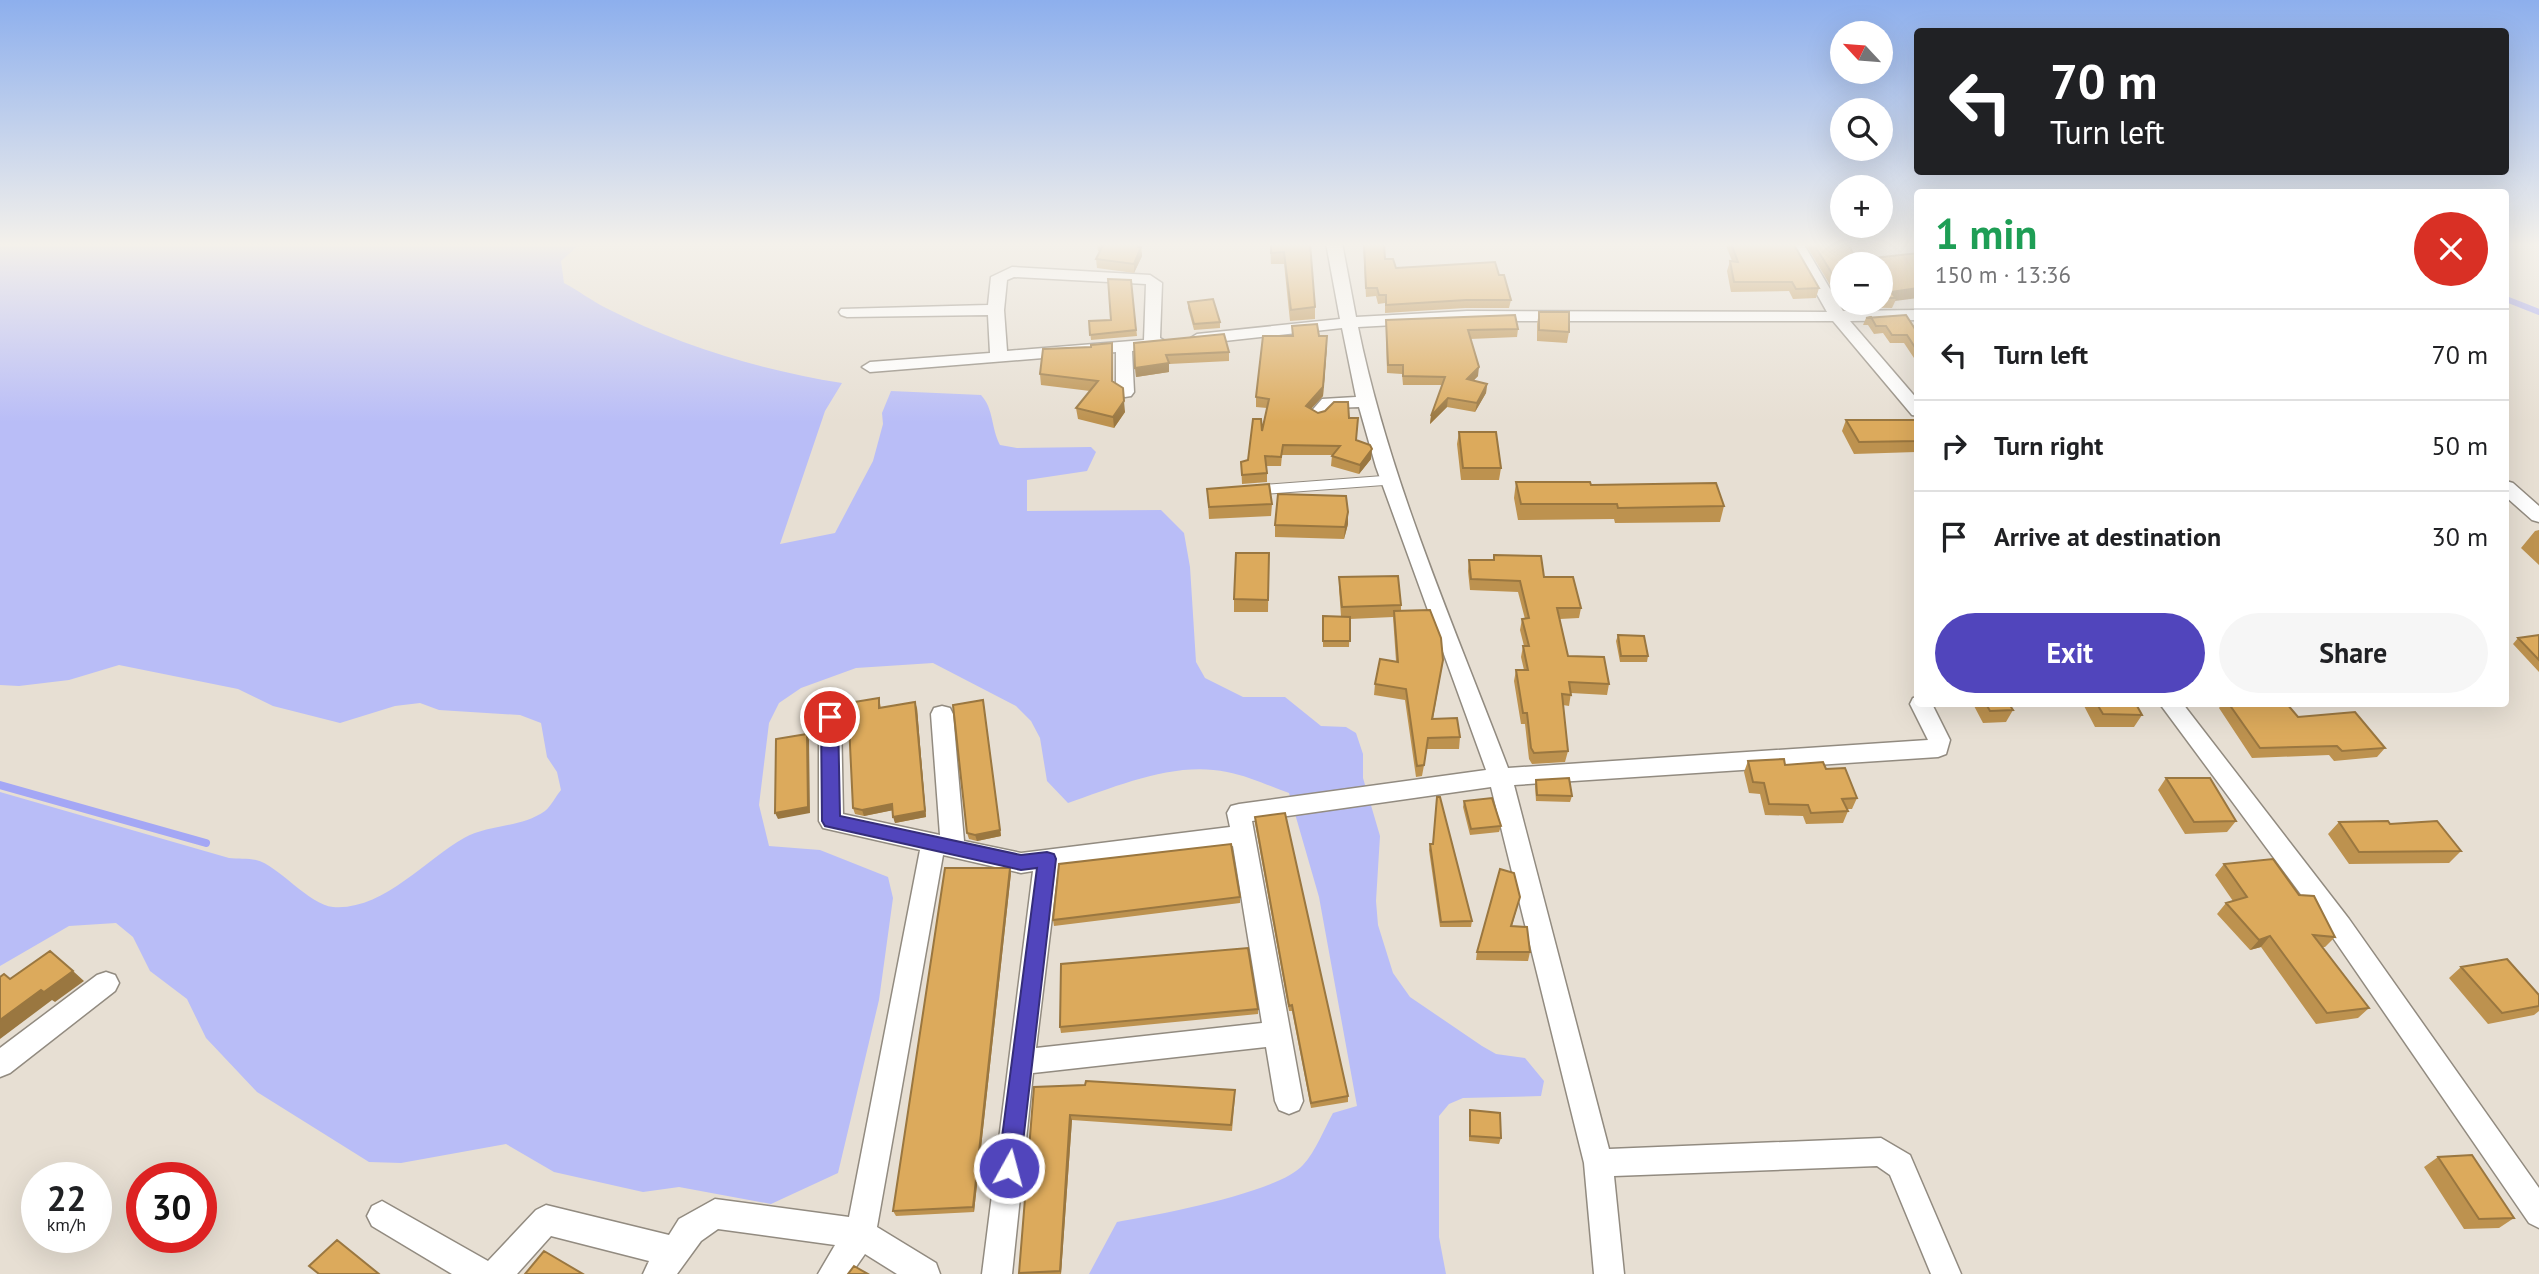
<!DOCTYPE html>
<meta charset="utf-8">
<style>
:root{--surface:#fff;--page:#f6f6f6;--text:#202124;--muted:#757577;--line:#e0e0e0;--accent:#5145bc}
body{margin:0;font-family:"PT Sans",sans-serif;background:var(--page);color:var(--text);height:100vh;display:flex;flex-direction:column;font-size:26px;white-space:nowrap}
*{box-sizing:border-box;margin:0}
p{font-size:23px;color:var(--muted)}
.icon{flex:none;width:38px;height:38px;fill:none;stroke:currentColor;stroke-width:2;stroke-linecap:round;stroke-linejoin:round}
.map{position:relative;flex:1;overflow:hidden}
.details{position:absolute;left:1914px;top:189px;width:595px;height:518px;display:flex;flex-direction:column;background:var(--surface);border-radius:7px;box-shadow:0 7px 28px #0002}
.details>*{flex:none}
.top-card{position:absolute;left:1914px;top:28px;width:595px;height:147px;border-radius:7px;box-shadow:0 7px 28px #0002;background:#202124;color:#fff;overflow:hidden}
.needle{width:46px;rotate:296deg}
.buttons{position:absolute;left:1830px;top:21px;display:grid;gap:14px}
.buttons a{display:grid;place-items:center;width:63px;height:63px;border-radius:50%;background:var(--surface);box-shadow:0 7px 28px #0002;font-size:35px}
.speed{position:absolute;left:21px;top:1162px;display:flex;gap:14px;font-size:35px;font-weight:700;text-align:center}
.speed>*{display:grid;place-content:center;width:91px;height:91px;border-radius:50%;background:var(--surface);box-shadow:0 7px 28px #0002;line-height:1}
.speed small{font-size:18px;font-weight:400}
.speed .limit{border:10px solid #d22;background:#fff;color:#111}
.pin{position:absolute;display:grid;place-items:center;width:60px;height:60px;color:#fff;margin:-30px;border:4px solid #fff;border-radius:50%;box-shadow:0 2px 7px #0007}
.me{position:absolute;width:77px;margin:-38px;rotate:7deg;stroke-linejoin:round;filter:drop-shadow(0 0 5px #0008)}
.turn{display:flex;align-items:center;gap:24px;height:147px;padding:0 21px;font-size:32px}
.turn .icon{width:91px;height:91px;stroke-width:2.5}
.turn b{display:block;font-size:49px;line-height:60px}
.round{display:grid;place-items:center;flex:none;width:74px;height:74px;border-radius:37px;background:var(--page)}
.summary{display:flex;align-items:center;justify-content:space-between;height:119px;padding:0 21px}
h1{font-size:42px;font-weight:700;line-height:52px;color:#1e9e55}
.primary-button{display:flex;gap:14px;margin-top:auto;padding:14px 21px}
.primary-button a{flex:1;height:80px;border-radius:42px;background:var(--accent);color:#fff;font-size:28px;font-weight:700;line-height:80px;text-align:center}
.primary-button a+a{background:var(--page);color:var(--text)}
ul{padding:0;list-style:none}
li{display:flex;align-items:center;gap:21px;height:91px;padding:0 21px;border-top:2px solid var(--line)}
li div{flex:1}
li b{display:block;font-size:26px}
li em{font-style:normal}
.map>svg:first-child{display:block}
.green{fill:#b9bdf7}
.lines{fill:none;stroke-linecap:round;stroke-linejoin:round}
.stream-far1{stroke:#a4a7f5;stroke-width:6}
.stream{stroke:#a4a7f5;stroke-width:8}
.service-casing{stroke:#928b80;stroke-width:11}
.minor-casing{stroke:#928b80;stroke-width:3}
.service{stroke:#fff;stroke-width:9}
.minor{fill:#fff;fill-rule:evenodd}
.wall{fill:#bd924f;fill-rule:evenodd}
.shaded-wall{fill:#9a7740}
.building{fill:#dcaa5c;stroke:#9a7740;stroke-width:2}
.route{fill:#5145bc;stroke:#352d7a;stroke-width:2}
</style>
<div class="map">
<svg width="2539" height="1274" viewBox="0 0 2539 1274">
<rect width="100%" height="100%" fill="#e7dfd3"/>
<path class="green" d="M0,243H581L561,261L564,283C579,291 592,301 606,308C680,346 761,370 842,383L825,411L780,544L835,533L873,461L883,424L882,413L891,391L981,395C994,409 991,428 1000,445L1017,448L1091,447L1096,452L1087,471L1027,480V511L1161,510L1184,533L1190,567L1196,662L1205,678L1243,697H1285L1321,726L1346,727L1356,733L1363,754V778L1380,836L1376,901L1378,925L1393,973L1410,997L1482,1046L1496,1054L1525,1058L1544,1081L1541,1096L1463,1098L1449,1104L1439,1116V1237L1446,1274H1089L1117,1222C1157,1215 1278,1193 1303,1165C1316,1151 1324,1129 1333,1113L1357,1106L1319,897L1289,793C1269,786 1248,776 1227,772C1174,761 1118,786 1068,803L1047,781L1040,738L1031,721L1016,706L933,663L856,668L801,688L779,703L769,723L759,805L769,846L820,850L888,877L893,898L879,1000L838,1173L771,1204L679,1187L643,1192L554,1172L506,1144L401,1163L369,1162L257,1092L206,1038L187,999L150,971L133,937L116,923L69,926L0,966V792L229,858C237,859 248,858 256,860C278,865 309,905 333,907C382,911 425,860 464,838C489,824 521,828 545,811C551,806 556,796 561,790L557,772L547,757L541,723L520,715L439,710L420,703L395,706L340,723L273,706L238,689L119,665L69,680L19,686L0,685Z"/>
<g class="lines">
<path class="stream-far1" d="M2506,299L2539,312"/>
<path class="stream" d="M0,785L206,843"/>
<defs>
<path id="service" d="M1257,490L1390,480"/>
<path id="minor" d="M1326,243H1342L1356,317L1467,311L1827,312L1788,243H1803L1843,311L1918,310V320L1850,321L1918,400V416L1912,415L1833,321H1467L1358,327C1389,479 1453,623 1508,768L1928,740L1910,704L1913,698L1918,697V704H1932L1950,740L1946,754L1938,757L1514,785L1609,1149L1881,1138L1910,1155L1961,1274H1931L1890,1175L1877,1166L1614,1176L1624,1274H1594L1584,1163L1491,787L1252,821L1303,1101L1299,1110L1289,1114L1279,1110L1275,1101L1266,1047L1033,1073L1012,1274H982L1033,871L1021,873L943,855L877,1227L936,1263L940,1274H897L865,1254L851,1274H818L835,1245L718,1229L701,1241L677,1274H643L649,1261L551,1236L517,1274H452L372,1226L367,1216L372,1206L382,1201L488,1261L536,1210L546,1205L669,1235L679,1219L715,1199L849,1217L920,850L823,828L819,821V717L822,711L830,709L838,711L841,717L843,814L940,835L931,714L934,708L942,706L950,708L953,714L964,841L1021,853L1230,827L1227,813L1231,806L1239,804L1486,770L1376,467L1359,407L1333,408L1323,419L1317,420L1308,415L1322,399L1356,397L1342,328L1197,344L1189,339L1197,334L1340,319ZM1233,846L1262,1023L1036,1048L1058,868Z
M1012,267L1150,275L1162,283L1160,338L1169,343L1161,348L1132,351L1134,392L1131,396L1125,397L1116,392V352L870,372L862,367L870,362L990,353L988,315L847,317L841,315L839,312L841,309L988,305L991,277ZM1014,277L1146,284L1144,340L1007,351L1004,310L1007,280Z
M2506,481L2513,483L2539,506V522L2532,520L2506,497Z
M2160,704H2183L2349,919L2539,1188V1228L2529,1223L2331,935Z
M106,972L115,975L119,983L115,991L10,1073L0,1077V1048L97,975Z"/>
</defs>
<use href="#service" class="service-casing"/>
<use href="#minor" class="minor-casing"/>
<use href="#service" class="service"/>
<use href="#minor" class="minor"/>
</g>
<path class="wall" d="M1097,243H1140V247H1141L1142,256L1134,273L1097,268L1096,259L1100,251H1098Z
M1270,243H1310L1315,307V319L1290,321L1284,264H1271Z
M1363,243H1384L1385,259L1396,268L1499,275L1511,300L1509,308H1465L1385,313V303L1378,304L1376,296L1366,297Z
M1725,243H1793L1819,288L1816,298L1793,299L1789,291L1731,292L1727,271L1730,261H1732Z
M1805,243H1848L1856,260L1918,253L1892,308L1843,307ZM1843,264H1881V303H1843Z
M1131,280L1137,336L1091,340L1089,321L1111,320Z
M1188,302L1220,322V328L1194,330L1188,308Z
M1539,312L1569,332L1567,343L1537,341V324Z
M1906,315L1915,329H1918V364L1904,343H1890L1883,333L1874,334L1868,325H1863L1866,318Z
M1386,320L1518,329L1517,337L1470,339L1478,376L1473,381L1487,384L1486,393L1475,412L1447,407L1430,424L1431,416L1442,385H1403L1402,374L1387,373Z
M1292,326L1319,336L1327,345L1323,396L1311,409L1318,413L1349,418L1356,441L1371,459L1359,474L1331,466L1332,455H1282L1281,466H1267V482L1242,484L1241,462L1248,460L1262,431L1267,408L1256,407V397L1292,336Z
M1134,343L1229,352V361L1169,364V372L1136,377Z
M1113,354V382L1125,412L1114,428L1078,419L1076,408L1090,391L1041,385L1040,374Z
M1846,420H1918V455L1916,452L1854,454L1842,431Z
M1459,432L1501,468L1499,480H1461L1457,444Z
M1516,482L1591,485L1724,506L1720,522L1615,523L1614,519L1518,520L1514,498Z
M1207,489L1272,504L1271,516L1209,519Z
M1348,512V524L1344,539L1275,537V525Z
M2539,530V565L2521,548L2535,531Z
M1269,553L1268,612H1234V599Z
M1494,555L1544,577L1581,608L1579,618L1560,619L1568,656L1609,684L1607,695L1571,693L1569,706L1563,705L1568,751L1565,762L1532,764L1529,759L1525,724H1521L1514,681L1516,670H1524L1521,657L1523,646H1524L1520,630L1522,619H1525L1518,592L1470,590L1468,571L1469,560H1493Z
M1339,577L1401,605V611L1443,660L1433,719L1460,737L1459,749H1427L1422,776L1416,777L1405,700L1374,695L1375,684L1396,661L1393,617L1350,619L1349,647H1323V616H1341L1339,589Z
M1618,635L1648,656L1647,662H1620L1616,641Z
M2539,635V672L2513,644L2518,638Z
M879,698L881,708H917L926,817L895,823L893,810L864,816L855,814L853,808Z
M1973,704H2009L2013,710L2006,722L1983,723Z
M2083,704H2136L2142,715L2134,727H2095Z
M2222,704H2287L2298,717L2385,748L2377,757L2334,761L2329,755L2252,758L2219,708Z
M984,706L1001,836L977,841L969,839L967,833Z
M1748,761L1826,769L1857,798L1852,809H1847L1848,811L1843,823L1806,824L1803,816L1765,815L1760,794L1749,793L1744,772Z
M2166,778L2236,821L2227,832L2185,834L2158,790Z
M1536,780L1572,796L1570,802L1536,801L1535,786Z
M1464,801L1501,826L1499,832L1470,835L1463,807Z
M1255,817L1348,1096V1102L1311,1108L1292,1011H1289L1255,823Z
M2339,822L2390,824L2461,851L2449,863L2349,864L2328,834Z
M1430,844H1433L1472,921L1471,927H1440L1429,850Z
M2224,864L2299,895L2335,937L2325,947H2322L2369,1008L2358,1018L2316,1024L2261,947L2250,950L2217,914L2226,903L2233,901L2215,875Z
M1011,873L974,1212L896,1216L893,1211Z
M1240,897V903L1054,926L1053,920Z
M1520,897L1512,926L1530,952L1528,961L1476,960L1477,952Z
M2461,967L2539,995V1011L2534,1015L2488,1024L2449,978Z
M1258,1009V1014L1061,1033L1060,1027Z
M1034,1087L1235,1096L1232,1131L1072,1120L1061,1274H1019Z
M1470,1110L1501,1138L1499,1144L1469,1141V1116Z
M2438,1157L2514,1218L2499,1228L2464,1229L2424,1167Z"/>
<path class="shaded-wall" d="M1138,243H1140L1139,252L1141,247L1142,256L1134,273V264Z
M1918,288V298L1895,301L1896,298L1891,292Z
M1327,345L1323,396L1305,415L1306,406Z
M1169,363V372L1136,377L1135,368Z
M1479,367L1478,376L1466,388L1467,379Z
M1487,384L1486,393L1475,412L1477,403Z
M1448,398L1447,407L1430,424L1431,416Z
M1124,401L1125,412L1114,428L1113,417Z
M1372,449L1371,459L1359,474L1360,465Z
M1348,512V524L1344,539L1345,527Z
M915,702L917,708L926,817L895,823L893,817Z
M984,706L1001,836L977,841L975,835Z
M807,734L809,740L810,813L778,819L775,813Z
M892,804L894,810L864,816L862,810Z
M1010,868L1011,873L974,1212L973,1207Z
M2270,936L2261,947L2250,950L2259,940Z
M73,971L84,981L55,1002L52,1000L0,1039V1020L41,990Z
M1070,1115L1072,1120L1061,1274L1060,1271Z"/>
<path class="building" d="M1104,243H1138V247H1141L1134,264L1096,259Z
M1271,243H1310L1315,307L1291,310L1284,252L1271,253Z
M1364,243H1384L1385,259H1393L1396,268L1495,262L1499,275H1504L1511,300H1466L1386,305V295H1379L1377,288H1366Z
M1731,243H1793L1819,288L1796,289L1792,282H1734L1730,261L1738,262Z
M1813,243H1848L1856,260L1918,253V288L1891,292L1896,298H1881V264H1843V291Z
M1108,279L1131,280L1136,330L1090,335L1089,321L1111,320Z
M1213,299L1220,322L1194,324L1188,302Z
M1539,312H1569V332L1539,330Z
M1515,315L1518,329L1468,330L1479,367L1467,379L1487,384L1477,403L1448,398L1431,416L1445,377L1403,376V365H1388L1386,320Z
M1906,315L1915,329H1918V352L1907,335H1892L1886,326H1876L1871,317L1866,318Z
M1317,324L1319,336H1327L1323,387L1306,406L1318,413L1325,411L1334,402H1348L1349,418H1358L1356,440L1370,445L1372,449L1360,465L1332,456L1340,446L1283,445L1281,457L1265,456L1267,473L1242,475L1241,462L1248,460L1253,419H1261L1262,431L1269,399L1256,397L1263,336H1293L1292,326Z
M1224,334L1229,352L1166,355L1169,363L1135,368L1134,343Z
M1112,343V381L1123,388L1124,401L1113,417L1076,408L1098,381L1040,374L1043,349L1091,347V345Z
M1846,420H1918V441L1859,442Z
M1459,432H1496L1501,468H1463Z
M1516,482H1590L1591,485L1716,483L1724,506L1618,508L1617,504H1521Z
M1269,484L1272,504L1209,507L1207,489Z
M1278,494L1346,496L1348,512L1345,527L1275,525Z
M1236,553H1269L1268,600L1234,599Z
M1494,555L1541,556L1544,577H1573L1581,608H1557L1568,656L1604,657L1609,684L1569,682L1571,695L1562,694L1568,751L1534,753L1531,748L1527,713H1523L1516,670H1528L1523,646H1529L1522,619L1529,618L1520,581L1471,579L1469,560H1494Z
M1398,576L1401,605L1342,607L1339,577Z
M1430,610L1441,638L1443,660L1432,719L1457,718L1460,737L1428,738L1424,765L1417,766L1406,689L1375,684L1380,659L1398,662L1394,611Z
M1323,616L1350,617V641H1323Z
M1618,635L1644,636L1648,656H1621Z
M2539,635V660L2518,638Z
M879,698V708L915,702L925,811L893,817L892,804L862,810L853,808L848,703Z
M983,700L1000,830L975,835L967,833L953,705Z
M1986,704H2009L2013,710L1990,711Z
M2097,704H2136L2142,715L2103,714Z
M2229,704H2287L2298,717L2355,712L2385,748L2342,751L2337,746L2260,748Z
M807,734L808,807L775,813L776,739Z
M1784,759L1785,765L1823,762L1826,769L1845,768L1857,798L1842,799L1848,811L1811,813L1808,805L1769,804L1764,783L1753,782L1748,761Z
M1569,778L1572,796L1537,795L1536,780Z
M2166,778H2210L2236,821L2194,822Z
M1437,797H1440L1472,921L1441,922L1430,844H1433Z
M1492,798L1501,826L1471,829L1464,801Z
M1285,813L1348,1096L1311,1103L1292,1005L1289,1006L1255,817Z
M2388,821L2390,824L2437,821L2461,851L2359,852L2339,822Z
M1231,844L1240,897L1053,920L1059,864Z
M2273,859L2299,895L2314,896L2335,937L2313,935L2369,1008L2327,1013L2270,936L2259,940L2226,903L2247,897L2224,864Z
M945,868H1010L973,1207L893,1211Z
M1500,869L1514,873L1520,897L1511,926L1527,927L1530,952H1477Z
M1248,948L1258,1009L1060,1027L1061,964Z
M50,951L73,971L44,992L41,990L0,1020V977L4,974L10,979Z
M2507,959L2539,995V1006L2502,1013L2461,967Z
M1086,1081L1235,1090L1231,1125L1070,1115L1060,1271L1019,1273L1034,1087L1085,1085Z
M1470,1110L1500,1113L1501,1138L1470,1136Z
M2472,1155L2514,1218L2479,1219L2438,1157Z
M337,1240L379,1274H319L309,1266Z
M544,1251L583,1274H525Z
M854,1266L868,1274H848Z"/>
<linearGradient id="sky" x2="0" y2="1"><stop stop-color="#8dafed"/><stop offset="0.58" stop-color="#f4f1eb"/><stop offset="1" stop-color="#f4f1eb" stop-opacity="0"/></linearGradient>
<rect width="2539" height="422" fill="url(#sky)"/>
<path class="route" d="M830,711L838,717L840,816L1021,855L1047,852L1054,854L1056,859L1020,1168L1017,1175L1009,1178L1001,1175L998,1168L1037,868L1021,870L825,826L822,821L821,717Z"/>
</svg>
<div class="buttons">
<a><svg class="needle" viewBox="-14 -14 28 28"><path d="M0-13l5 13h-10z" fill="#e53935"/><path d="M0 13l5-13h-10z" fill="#757577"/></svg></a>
<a><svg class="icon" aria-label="search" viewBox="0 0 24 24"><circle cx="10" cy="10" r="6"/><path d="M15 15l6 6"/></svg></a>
<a>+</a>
<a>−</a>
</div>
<div class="speed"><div>22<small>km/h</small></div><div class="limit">30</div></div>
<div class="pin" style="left:830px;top:717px;background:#d93025"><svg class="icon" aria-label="arrive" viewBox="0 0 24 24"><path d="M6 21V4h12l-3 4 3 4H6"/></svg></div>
<svg class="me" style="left:1009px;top:1168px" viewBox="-20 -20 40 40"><circle r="17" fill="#5145bc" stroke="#fff" stroke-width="3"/><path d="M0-11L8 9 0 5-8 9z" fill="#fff"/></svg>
<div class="top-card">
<div class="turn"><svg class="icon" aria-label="left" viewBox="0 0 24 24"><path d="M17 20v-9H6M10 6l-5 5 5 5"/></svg><div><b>70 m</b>Turn left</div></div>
</div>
<section class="details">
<div class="summary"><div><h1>1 min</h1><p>150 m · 13:36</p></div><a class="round" style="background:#d93025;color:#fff"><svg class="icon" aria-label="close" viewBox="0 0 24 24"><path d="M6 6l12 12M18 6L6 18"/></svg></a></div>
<ul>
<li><svg class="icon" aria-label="left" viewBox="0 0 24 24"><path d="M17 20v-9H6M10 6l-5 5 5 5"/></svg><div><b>Turn left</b></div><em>70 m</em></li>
<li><svg class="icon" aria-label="right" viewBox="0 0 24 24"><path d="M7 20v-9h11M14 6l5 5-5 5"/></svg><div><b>Turn right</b></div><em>50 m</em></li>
<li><svg class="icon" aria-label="arrive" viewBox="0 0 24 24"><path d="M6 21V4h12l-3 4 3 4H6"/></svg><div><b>Arrive at destination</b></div><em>30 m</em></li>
</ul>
<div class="primary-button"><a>Exit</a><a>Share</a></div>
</section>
</div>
